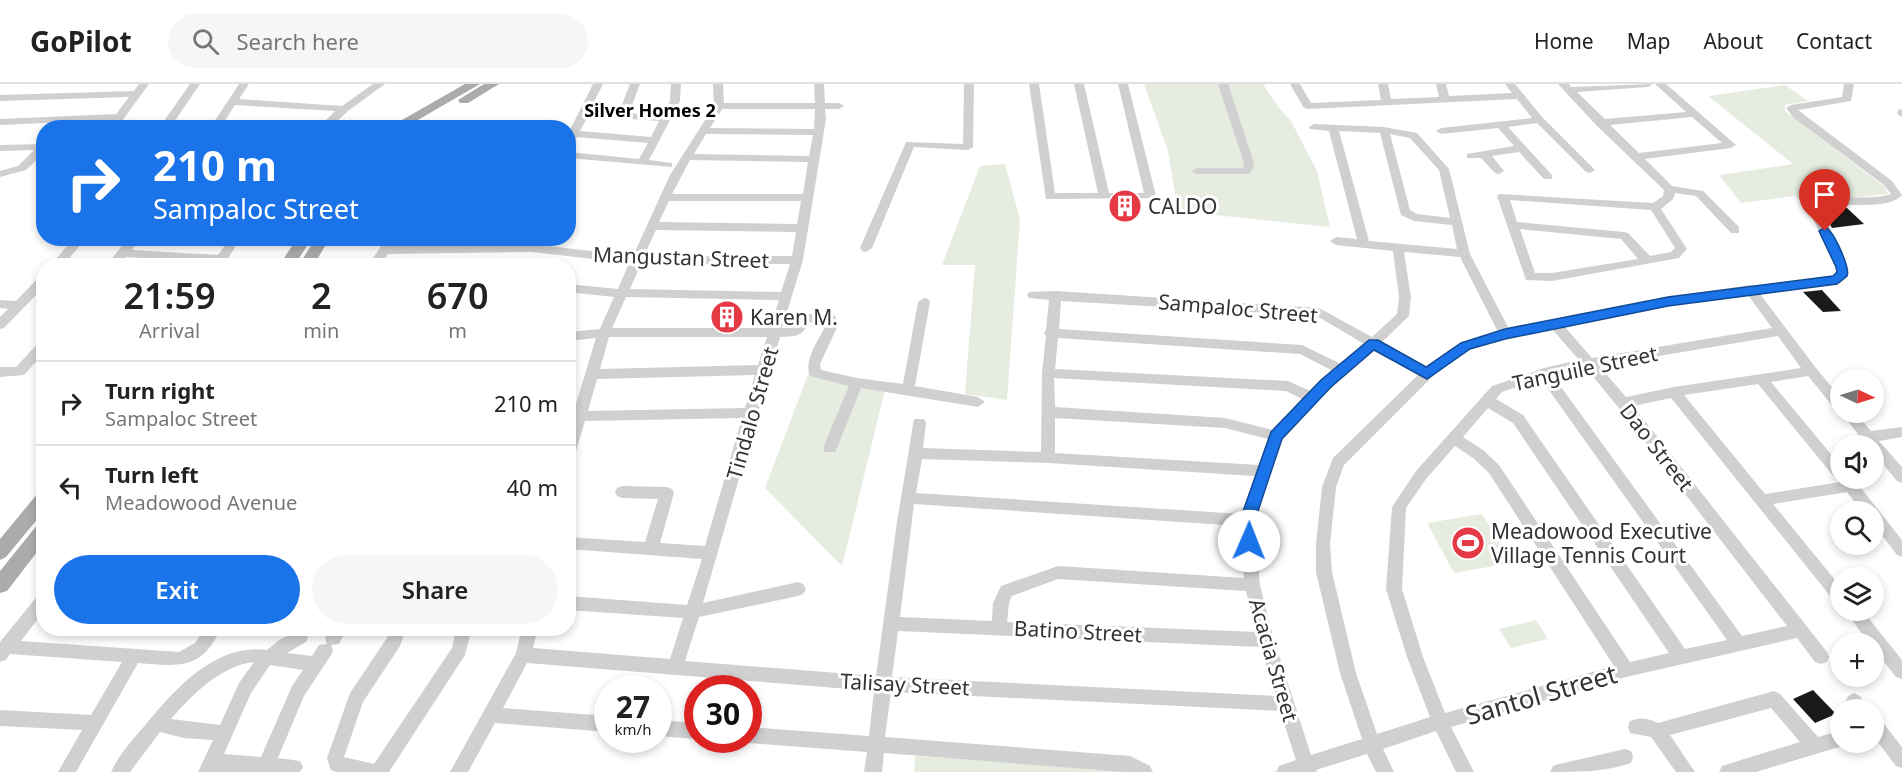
<!DOCTYPE html>
<meta charset="utf-8">
<style>
:root{--surface:#fff;--page:#f6f6f6;--text:#222;--muted:#767676;--line:#e0e0e0;--accent:#1a73e8}
body{margin:0;font-family:"Noto Sans",sans-serif;background:var(--page);color:var(--text);height:100vh;display:flex;flex-direction:column;font-size:22px;white-space:nowrap}
*{box-sizing:border-box;margin:0}
p{font-size:20px;color:var(--muted)}
.icon{flex:none;width:33px;height:33px;fill:none;stroke:currentColor;stroke-width:2;stroke-linecap:round;stroke-linejoin:round}
.map{position:relative;flex:1;overflow:hidden}
.side{position:absolute;left:36px;top:174px;width:540px;height:378px;display:flex;flex-direction:column;background:var(--surface);border-radius:24px;box-shadow:0 3px 9px #0003}
.side>*{flex:none}
.guide{position:absolute;left:36px;top:36px;width:540px;height:126px;border-radius:24px;box-shadow:0 3px 9px #0003;background:#1a73e8;color:#fff;overflow:hidden}
.needle{width:39px;rotate:94deg}
.buttons{position:absolute;left:1830px;top:285px;display:grid;gap:12px}
.buttons a{display:grid;place-items:center;width:54px;height:54px;border-radius:50%;background:var(--surface);box-shadow:0 3px 9px #0003;font-size:30px}
.speed{position:absolute;left:594px;top:591px;display:flex;gap:12px;font-size:30px;font-weight:700;text-align:center}
.speed>*{display:grid;place-content:center;width:78px;height:78px;border-radius:50%;background:var(--surface);box-shadow:0 3px 9px #0003;line-height:1}
.speed small{font-size:15px;font-weight:400}
.speed .limit{border:9px solid #d22;background:#fff;color:#111}
.pin{position:absolute;display:grid;place-items:center;width:51px;height:51px;color:#fff;margin:-62px -26px;border-radius:50% 50% 50% 0;rotate:-45deg;box-shadow:0 0 6px #0007}
.pin .icon{rotate:45deg}
.me{position:absolute;width:66px;margin:-33px;rotate:1deg;stroke-linejoin:round;filter:drop-shadow(0 0 4px #0008)}
.turn{display:flex;align-items:center;gap:21px;height:126px;padding:0 18px;font-size:27px}
.turn .icon{width:78px;height:78px;stroke-width:2.5}
.turn b{display:block;font-size:42px;line-height:51px}
.eta{display:flex;justify-content:space-evenly;align-items:center;height:102px;text-align:center}
.eta b{font-size:36px;font-weight:600;line-height:42px}
.action{display:flex;gap:12px;margin-top:auto;padding:12px 18px}
.action a{flex:1;height:69px;border-radius:36px;background:var(--accent);color:#fff;font-size:24px;font-weight:600;line-height:69px;text-align:center}
.action a+a{background:var(--page);color:var(--text)}
ul{padding:0;list-style:none}
li{display:flex;align-items:center;gap:18px;height:84px;padding:0 18px;border-top:2px solid var(--line)}
li div{flex:1}
li b{display:block;font-size:22px}
li em{font-style:normal}
header{display:flex;align-items:center;gap:36px;box-sizing:border-box;height:84px;padding:0 30px;background:var(--surface);border-bottom:2px solid var(--line)}
header strong{font-size:28px}
nav{display:flex;gap:33px;margin-inline-start:auto;font-size:21px}
.search{width:420px;height:54px;background:var(--page);display:flex;align-items:center;gap:15px;box-sizing:border-box;padding:0 21px;border-radius:33px;color:var(--muted);font-size:22px}
.map>svg:first-child{display:block}
.green{fill:#e6ecdf}
.building{fill:#1a1a1a}
.lines{fill:none;stroke-linecap:round;stroke-linejoin:round}
.minor{fill:#d0d0d0;fill-rule:evenodd}
.major{fill:#ababab;fill-rule:evenodd}
.route{fill:#1a73e8;stroke:#114b97;stroke-width:1.5}
.labels{text-anchor:middle;dominant-baseline:central;stroke-width:6;stroke-linejoin:round;paint-order:stroke}
.far-neighbourhood-label{font-size:18px;font-weight:bold;fill:#000;stroke:#fff}
.poi-label{font-size:21px;fill:#333;stroke:#fff;text-anchor:start}
.street-label{font-size:21px;fill:#333;stroke:#fff}
.near-street-label{font-size:26px;fill:#333;stroke:#fff}
</style>
<header>
<strong>GoPilot</strong>
<div class="search"><svg class="icon" aria-label="search" viewBox="0 0 24 24"><circle cx="10" cy="10" r="6"/><path d="M15 15l6 6"/></svg>Search here</div>
<nav><a>Home</a><a>Map</a><a>About</a><a>Contact</a></nav>
</header>
<div class="map">
<svg width="1902" height="688" viewBox="0 0 1902 688">
<rect width="100%" height="100%" fill="#fff"/>
<path class="green" d="M1144,0H1263L1279,24L1291,37L1317,87L1330,143L1178,127L1168,67Z
M1785,1L1808,17L1785,21V27L1885,103L1888,110L1803,119L1795,112L1741,119L1719,91L1793,80L1708,12Z
M1005,80L1020,135L1007,316L965,310L975,181H942L980,82Z
M809,288L886,302L842,482L765,404Z
M1482,430L1511,479L1454,489L1427,439Z
M1536,536L1548,555L1511,564L1499,545Z
M915,672L1141,687L1142,688H914Z"/>
<path class="building" d="M1847,124L1864,140L1832,144L1823,127Z
M1822,206L1841,227L1823,228L1803,208Z
M723,224L735,225L731,242L719,241Z
M1813,606L1836,630L1815,639L1793,615Z"/>
<g class="lines">
<path class="minor" d="M139,0H149L117,44H106L111,36L0,41V35L116,30L129,13L0,17V11L134,7Z
M190,0H200L170,44H159Z
M239,0H249L239,15L342,22L373,0H385L348,27L330,44H318L335,27L235,21L220,44H210Z
M593,0H603L590,26L619,28L630,0H640L629,29L662,32L670,17L671,0H681L680,17L649,76L672,79V83L568,74V68L639,75L648,59L577,53L572,64L568,65V50ZM588,32L659,37L651,53L580,47Z
M713,0H723L724,19H815L814,0H824L825,19H839L844,22L839,25H825L826,35L803,176L782,244L794,243L799,233C811,229 822,228 834,231L839,239L820,280L821,286L857,294L903,300L918,218L924,214L928,215L930,218L915,302L978,313L985,318L978,323L861,304L837,364L835,368H825L823,364L849,302L810,292C803,276 820,254 827,239L818,237L808,239C802,254 794,252 780,253L703,519L798,498L803,500L806,505L803,510L798,512L699,533L685,577L876,592L897,438L914,335H924L926,339L923,364L1041,368L1042,289L1046,252L1044,249L1046,246L1049,216L1029,214L1027,211L1029,208L1056,207L1319,224L1372,253L1397,230L1399,213L1393,167L1336,161L1330,157L1336,153L1357,155L1329,47L1310,45L1309,43L1314,40L1384,43L1417,49L1449,85L1470,170L1509,245L1668,213L1750,201L1754,202L1833,192L1837,188L1836,183L1808,124C1826,107 1868,118 1891,110L1884,101L1794,34L1786,24L1791,21L1842,13L1844,0H1854L1851,17L1798,26L1892,97L1902,111C1888,128 1841,116 1820,125L1848,183L1849,189L1841,199L1760,210L1816,284L1840,313V326L1835,325L1808,292L1771,298L1840,381V394H1853L1902,456V473L1897,471L1874,441V428H1862L1847,408L1773,420L1840,502V520L1835,518L1671,314L1633,322L1827,568L1829,573L1827,578L1821,580L1815,578L1797,554L1626,593L1451,643L1474,688H1456L1436,647L1383,665L1394,688H1376L1367,670L1316,686L1317,688H1276L1279,682L1296,676L1280,627L891,608L885,653L1130,672L1150,682L1153,688H1125L884,669L882,688H864L867,668L748,659L742,656H748V643L869,652L874,607L527,579L503,624L608,632V648L495,639L468,688H450L516,569L522,544H538L533,564L670,575L683,534L568,526V512L687,521L702,475L568,465V453L645,458L658,415L622,414L617,412L615,408L617,404L622,402L667,403L672,405L674,409L660,459L705,462L742,334L585,337L575,370L568,375V346L596,254L568,257V248L600,245L614,213L568,208V200L618,205L629,179L531,168L388,170L380,182H368L386,154H396L393,162L531,160L633,172L670,91L714,22ZM722,25H815L814,45L710,44ZM1339,47L1380,49L1401,131L1414,137L1452,141L1457,165L1369,157ZM706,50L813,51L809,72L694,70ZM1390,50L1410,54L1439,86L1450,134L1417,130L1410,126ZM690,76L808,78L803,110H672ZM669,117H801L797,140L659,138ZM656,146L796,148L792,172H644ZM1404,168L1460,173L1498,248L1461,259L1426,283L1382,258L1409,232L1411,213ZM641,180H790L781,208L630,205ZM1748,211L1772,244L1592,274L1564,242L1668,221ZM626,213L779,216L770,244H612ZM1061,217L1317,232L1364,260L1341,280L1302,261L1059,245ZM1552,245L1579,276L1544,284L1492,302L1416,387L1392,423L1386,505L1407,573L1430,633L1377,650L1356,589L1332,488L1330,460L1336,403L1344,381L1442,283L1469,265L1505,254ZM1778,252L1801,284L1674,303L1626,313L1599,282ZM609,253H767L758,281L600,285ZM1058,254L1300,270L1333,287L1310,307L1288,297L1055,285ZM1374,265L1418,291L1333,374L1322,403L1316,460V488L1340,589L1362,655L1311,671L1274,556L1260,501L1254,436L1282,355L1316,318ZM1586,284L1618,323L1787,542L1742,552L1553,292ZM755,291L745,324L588,327L597,295ZM1054,294L1286,307L1302,315L1273,346L1225,334L1055,323ZM1541,295L1727,556L1685,565L1523,331L1496,315L1502,308ZM1758,300L1835,394L1840,398L1765,410L1684,311ZM1488,324L1513,339L1669,569L1630,578L1499,381L1483,366L1463,353ZM1055,334L1225,344L1268,355L1259,381L1055,369ZM1455,362L1473,374L1489,389L1614,582L1445,629L1423,573L1402,505L1406,424L1426,395ZM922,375L1048,379L1255,392L1242,430L916,409ZM914,420L1240,442L1244,494L1058,482L1001,502L993,519L992,537L900,533ZM1058,495L1246,507L1256,548L1007,538L1009,519L1012,512ZM898,547L1260,563L1276,612L892,593Z
M964,0H974L973,63L968,66L914,63L872,164L866,168L862,167L860,164L906,58L963,60Z
M1029,0H1039L1055,109H1098L1074,0H1084L1109,109H1144L1118,0H1128L1156,112L1154,114L1046,115Z
M1218,0H1228L1254,79L1253,85L1248,90H1197L1192,87L1197,84H1243L1244,79Z
M1290,0H1300L1311,19L1381,16L1378,0H1388L1391,15L1439,13L1436,0H1446L1449,12L1512,9L1505,0H1515L1543,34L1595,86L1590,89L1586,88L1537,39L1508,43L1552,91V95H1544L1519,68L1492,72L1504,87L1499,90L1495,89L1481,74H1467V70L1514,62L1498,44L1441,50L1436,47L1441,44L1532,34L1517,15L1308,25L1304,24Z
M1558,0H1569L1571,3L1653,0L1648,3L1577,8L1605,35L1686,28L1655,0H1666L1736,61L1731,64L1645,75L1672,102L1703,107L1739,143V149H1731L1696,112L1675,109L1673,115L1661,125L1687,165L1679,174L1552,197L1526,196L1497,112L1499,110L1653,119L1663,112L1664,106L1596,41ZM1692,33L1722,59L1639,69L1610,41ZM1510,116L1651,126L1675,164L1671,168L1650,172L1628,149L1624,148L1517,138ZM1520,145L1621,155L1638,175L1552,189H1535Z
M1902,25V33L1897,30L1898,26Z
M44,60V69L26,86L0,93V87L18,82L34,66L0,67V61Z
M74,154H86L63,182H50Z
M128,154H140L132,166L218,171L230,154H241L223,182H210L212,178L126,173L119,182H106Z
M44,191V203L4,244L0,245V233L8,225L0,224V216L16,217L40,192Z
M44,256V269L24,291L0,293V283H16L40,257Z
M1841,328H1855L1871,347L1902,343V353L1879,357L1902,383V399L1897,397L1874,369V362H1867Z
M44,508V527L21,557L179,568L195,559L205,544H221C202,587 178,582 138,579L76,688H58L82,646L0,642V626L91,631L122,578L10,570L6,576L0,578V558L39,510Z
M1845,526H1862L1902,576V595L1896,593L1874,565V560H1869Z
M330,544H347L339,560L331,561L333,566L331,571L304,612L278,674L300,677L303,683L300,688H198L213,656L184,654L160,648L130,688H111C119,670 134,654 147,639C176,604 216,559 267,566L279,556L300,546L306,548L308,553L306,558L287,569L312,572L319,561L327,560L325,555ZM254,578L239,599L220,641L171,635C192,611 220,582 254,578ZM270,581L303,586L292,602L261,673L224,670L251,609Z
M390,544H406L400,562L363,618L344,673L374,680L452,564L456,544H472L465,571L389,688H336L331,686L327,674L350,609L387,554Z
M1774,607L1780,610L1818,653L1840,647V658H1847L1846,661L1756,688H1719L1722,682L1728,680L1800,658L1771,624L1670,651L1695,688H1676L1651,653L1630,649L1628,643L1630,637C1640,633 1648,634 1658,639Z
M1854,609L1860,612L1869,626H1851L1846,617L1848,612Z
M1874,633L1880,635L1902,663V684L1896,682L1874,653Z
M658,636L698,639V655L658,652Z
M1625,665L1631,667L1633,673L1631,679C1605,688 1578,688 1550,688L1553,682L1559,680Z"/>
<path class="major" d="M465,0H480L404,44H388Z
M484,0H499L468,19H460L458,16Z
M297,154H312L294,182H279Z
M316,154H330L313,182H298Z
M44,407V427L6,473L0,476V455L38,409Z
M44,438V459L7,507L0,509V487L38,440Z"/>
</g>
<path class="route" d="M1825,143C1834,147 1850,183 1847,192L1837,200L1668,222L1505,255L1470,265L1427,295L1374,266L1331,303L1282,355L1255,436L1256,457L1254,462L1249,464L1244,462L1240,436L1271,348L1321,296L1369,256H1378L1426,283L1461,259L1505,245L1668,213L1833,192L1837,188L1836,183L1819,147Z"/>
<defs>
<symbol id="building-disc" viewBox="-11 -11 22 22"><circle r="9.5" fill="#e63946" stroke="#fff"/><path d="M-4-6H4V6H1V3H-1V6H-4ZM-2.5-4.3h1.7v1.8h-1.7ZM.8-4.3h1.7v1.8H.8ZM-2.5-1h1.7V.8h-1.7ZM.8-1h1.7V.8H.8Z" fill="#fff"/></symbol>
<symbol id="stadium-disc" viewBox="-11 -11 22 22"><circle r="9.5" fill="#e63946" stroke="#fff"/><path d="M0-5a6.5 5 0 1 0 0 10a6.5 5 0 1 0 0-10ZM-3.5-1.8h7v3.6h-7Z" fill="#fff"/></symbol>
</defs>
<g fill-rule="evenodd">
<use href="#building-disc" x="1106" y="103" width="38" height="38"/>
<use href="#building-disc" x="708" y="214" width="38" height="38"/>
<use href="#stadium-disc" x="1449" y="440" width="38" height="38"/>
</g>
<g class="labels">
<g class="far-neighbourhood-label">
<text x="650" y="26">Silver Homes 2</text>
</g>
<g class="poi-label">
<text x="1148" y="122">CALDO</text>
<text x="750" y="233">Karen M.</text>
<text x="1491" y="447">Meadowood Executive<tspan x="1491" dy="24">Village Tennis Court</tspan></text>
</g>
<g class="street-label">
<text transform="translate(681 173) rotate(2)">Mangustan Street</text>
<text transform="translate(1238 224) rotate(5)">Sampaloc Street</text>
<text transform="translate(1585 284) rotate(-12)">Tanguile Street</text>
<text transform="translate(752 329) rotate(-74)">Tindalo Street</text>
<text transform="translate(1657 363) rotate(52)">Dao Street</text>
<text transform="translate(1078 547) rotate(3)">Batino Street</text>
<text transform="translate(1274 576) rotate(74)">Acacia Street</text>
<text transform="translate(905 600) rotate(3)">Talisay Street</text>
</g>
<g class="near-street-label">
<text transform="translate(1541 610) rotate(-16)">Santol Street</text>
</g>
</g>
</svg>
<div class="buttons">
<a><svg class="needle" viewBox="-14 -14 28 28"><path d="M0-13l5 13h-10z" fill="#e53935"/><path d="M0 13l5-13h-10z" fill="#767676"/></svg></a>
<a><svg class="icon" aria-label="sound" viewBox="0 0 24 24"><path d="M4 9h4l5-4v14l-5-4H4zM17 9q2 3 0 6"/></svg></a>
<a><svg class="icon" aria-label="search" viewBox="0 0 24 24"><circle cx="10" cy="10" r="6"/><path d="M15 15l6 6"/></svg></a>
<a><svg class="icon" aria-label="layers" viewBox="0 0 24 24"><path d="M12 4l9 5-9 5-9-5zM3 14l9 5 9-5"/></svg></a>
<a>+</a>
<a>−</a>
</div>
<div class="speed"><div>27<small>km/h</small></div><div class="limit">30</div></div>
<div class="pin" style="left:1825px;top:147px;background:#d93025"><svg class="icon" aria-label="arrive" viewBox="0 0 24 24"><path d="M6 21V4h12l-3 4 3 4H6"/></svg></div>
<svg class="me" style="left:1249px;top:457px" viewBox="-20 -20 40 40"><circle r="19" fill="#fff"/><path d="M0-13L10 11 0 6-10 11z" fill="#1a73e8"/></svg>
<div class="guide">
<div class="turn"><svg class="icon" aria-label="right" viewBox="0 0 24 24"><path d="M7 20v-9h11M14 6l5 5-5 5"/></svg><div><b>210 m</b>Sampaloc Street</div></div>
</div>
<section class="side">
<div class="eta">
<div><b>21:59</b><p>Arrival</p></div>
<div><b>2</b><p>min</p></div>
<div><b>670</b><p>m</p></div>
</div>
<ul>
<li><svg class="icon" aria-label="right" viewBox="0 0 24 24"><path d="M7 20v-9h11M14 6l5 5-5 5"/></svg><div><b>Turn right</b><p>Sampaloc Street</p></div><em>210 m</em></li>
<li><svg class="icon" aria-label="left" viewBox="0 0 24 24"><path d="M17 20v-9H6M10 6l-5 5 5 5"/></svg><div><b>Turn left</b><p>Meadowood Avenue</p></div><em>40 m</em></li>
</ul>
<div class="action"><a>Exit</a><a>Share</a></div>
</section>
</div>
